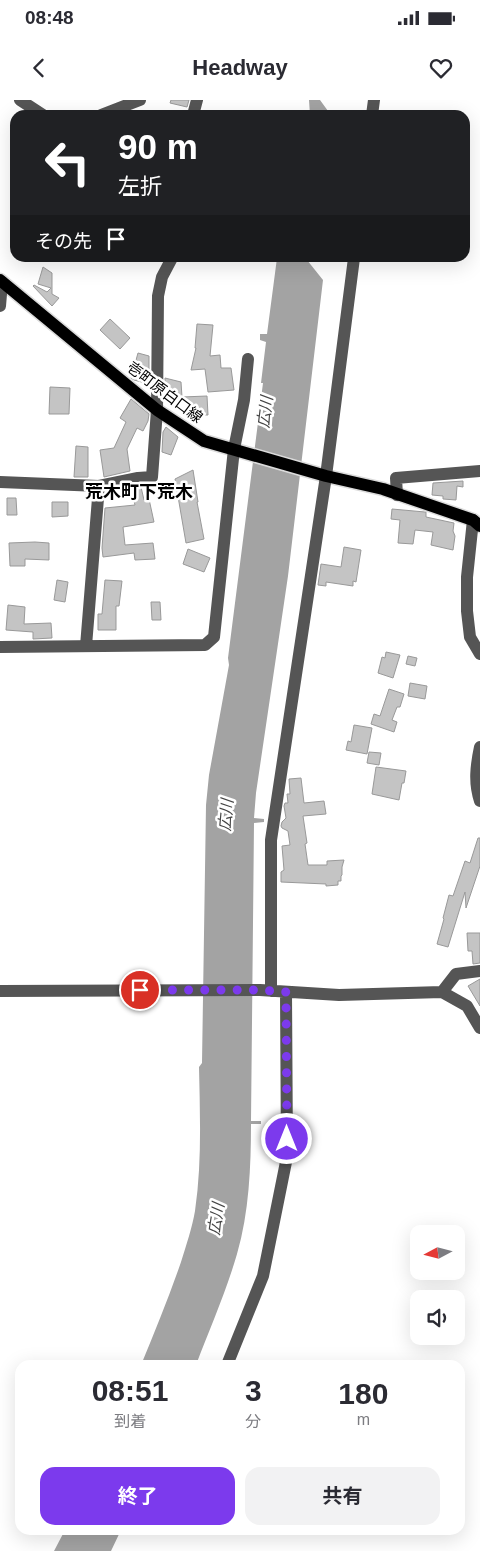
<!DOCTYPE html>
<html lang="ja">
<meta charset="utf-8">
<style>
:root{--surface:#fff;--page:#f2f2f3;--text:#2b2b33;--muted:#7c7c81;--accent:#7c3aed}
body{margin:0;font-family:Arial,"Noto Sans JP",sans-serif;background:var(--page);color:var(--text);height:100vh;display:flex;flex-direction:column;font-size:19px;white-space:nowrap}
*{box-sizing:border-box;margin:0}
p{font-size:16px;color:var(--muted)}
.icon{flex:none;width:28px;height:28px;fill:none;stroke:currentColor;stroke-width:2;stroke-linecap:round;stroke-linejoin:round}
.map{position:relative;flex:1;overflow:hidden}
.panel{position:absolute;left:15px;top:1260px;width:450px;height:175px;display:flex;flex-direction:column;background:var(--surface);border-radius:15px;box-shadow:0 5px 20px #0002}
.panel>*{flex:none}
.guide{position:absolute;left:10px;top:10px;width:460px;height:152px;border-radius:15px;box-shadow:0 5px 20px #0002;background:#202124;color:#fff;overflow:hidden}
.needle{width:32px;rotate:263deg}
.fabs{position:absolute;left:410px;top:1125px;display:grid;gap:10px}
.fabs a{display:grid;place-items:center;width:55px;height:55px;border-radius:10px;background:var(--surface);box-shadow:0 5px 20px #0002;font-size:25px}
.pin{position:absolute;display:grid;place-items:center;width:42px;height:42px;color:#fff;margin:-21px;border:2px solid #fff;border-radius:50%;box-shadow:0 1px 5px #0007}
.me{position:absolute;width:55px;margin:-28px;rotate:0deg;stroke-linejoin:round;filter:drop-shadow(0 0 4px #0008)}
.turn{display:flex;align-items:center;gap:18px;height:105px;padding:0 25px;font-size:22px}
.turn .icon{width:65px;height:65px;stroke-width:2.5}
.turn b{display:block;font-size:35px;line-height:42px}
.then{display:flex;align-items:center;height:48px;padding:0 25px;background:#0003;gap:10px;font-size:19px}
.eta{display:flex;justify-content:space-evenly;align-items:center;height:85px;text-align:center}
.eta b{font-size:30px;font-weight:700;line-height:35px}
.primary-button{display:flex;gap:10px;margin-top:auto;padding:10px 25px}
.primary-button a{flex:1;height:58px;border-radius:15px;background:var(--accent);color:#fff;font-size:20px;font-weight:700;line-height:58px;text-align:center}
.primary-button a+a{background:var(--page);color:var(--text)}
.status{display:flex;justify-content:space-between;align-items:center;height:35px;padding:0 25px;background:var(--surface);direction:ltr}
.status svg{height:14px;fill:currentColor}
header{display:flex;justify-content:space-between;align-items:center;height:65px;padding:0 25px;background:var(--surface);font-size:22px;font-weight:700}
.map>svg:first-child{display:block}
.water{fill:#a3a3a3}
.building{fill:#c4c4c4;stroke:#999}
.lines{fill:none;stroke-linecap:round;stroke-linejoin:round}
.major-casing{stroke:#dbdbdb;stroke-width:15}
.minor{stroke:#555;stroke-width:12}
.major{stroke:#000;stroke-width:12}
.route{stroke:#7c3aed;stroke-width:9;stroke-dasharray:0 16.2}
.labels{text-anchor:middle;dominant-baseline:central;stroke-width:5;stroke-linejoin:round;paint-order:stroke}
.street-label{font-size:15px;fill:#000;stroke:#fff}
.water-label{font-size:16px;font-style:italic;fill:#444;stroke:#fff}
.quarter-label{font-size:18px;font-weight:bold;fill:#000;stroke:#fff}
</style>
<div class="status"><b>08:48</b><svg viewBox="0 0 49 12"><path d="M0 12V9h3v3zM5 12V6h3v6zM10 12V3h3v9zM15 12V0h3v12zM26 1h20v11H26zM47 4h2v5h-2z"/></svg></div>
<header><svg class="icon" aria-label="back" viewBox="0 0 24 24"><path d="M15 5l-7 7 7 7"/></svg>Headway<svg class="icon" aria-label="heart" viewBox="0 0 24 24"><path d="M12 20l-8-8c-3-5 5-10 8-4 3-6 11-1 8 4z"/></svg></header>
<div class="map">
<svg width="480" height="1451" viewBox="0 0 480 1451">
<rect width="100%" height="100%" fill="#fff"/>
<path class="water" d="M309,0H320L328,11L335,15H310Z
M277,158H306L307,160L323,180L288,476L256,693L254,718L264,719V722L254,723L251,1021H261V1024H251C251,1066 249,1113 237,1154C226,1192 210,1228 196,1265H141C155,1231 169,1197 181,1162C186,1146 192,1128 195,1111C202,1063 200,1015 199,967L202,963L206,705L209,675L229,565L228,558L263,283H261L266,242L260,240V234H267Z
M65,1430H121L111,1451H54Z"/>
<path class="building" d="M171,0H189L187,7L170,3Z
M43,167L52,173V194L59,198L52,206L33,186L34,185L47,192L51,188L38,184Z
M110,219L130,238L120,249L100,230Z
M197,224L213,225L210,256L220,255L221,268H231L234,290L208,292L205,269L191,270L196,248H195Z
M138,253L149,256V284L134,280L131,278Z
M165,278L181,282L182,297L207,296L208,315H193V304L165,295Z
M50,287L70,288L69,314H49Z
M131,299L149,314L148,321L143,331L137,328L127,349L130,371L104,377L100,350L114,348L126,322L120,318Z
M166,327L178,337L171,355L162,352L163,332Z
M76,346L88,347V377H74Z
M193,370L198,402H197L204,439L186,443L175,379Z
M463,381V387L457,386L456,400L443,399V396L432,395L433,383Z
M141,387L144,400L149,399L154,422L123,427L125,445L153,443L155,459L135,460L134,453L103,457L102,448L105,408L135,405L131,389Z
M7,398H16L17,415H7Z
M52,402H68V416L52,417Z
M392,409L425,412H426V417L454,423L453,431L455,436L453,450L431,445L433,432L415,430L413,444L398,443L400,420L391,419Z
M35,442L49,443V460L25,459V466H10L9,443Z
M344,447L361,450L356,482L353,481V486L326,482V486L318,485L321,464L341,467Z
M188,449L210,458L204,472L183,464Z
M57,480L68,482L65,502L54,500Z
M105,480L122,481L119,506H116V530H98V514H102Z
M151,502H160L161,520H152Z
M8,505L25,507L24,524L51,523L52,538L33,539V532L6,530Z
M386,552L400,555L393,578L378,573L382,557L385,558Z
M408,556L417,558L415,566L406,564Z
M410,583L427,586L425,599L408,596Z
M389,589L404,594L400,607H397L392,620L397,622L394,632L371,624L374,614L380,616Z
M354,625L372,628L367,654L346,650L348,641L351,642Z
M369,652L381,653L379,665L367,663Z
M376,667L406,671L404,683H402L399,700L372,694Z
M301,678L304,703L324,701L326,714L303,716L307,743L305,744L308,765H327V761L344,760L342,767V775L341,776V781H338V785L326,786V784L281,782V772L284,770L282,746L290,745L288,731L282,728L281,726L282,722L286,718L284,706L285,703H288L287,694H290L289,679Z
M478,738H480V766L466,808L465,792L448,847L437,844L444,819L443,818L449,795L453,796L465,761L470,763Z
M467,833H480V863L473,864L472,851H468Z
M480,879V906L468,886Z"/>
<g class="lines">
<defs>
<path id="major" d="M0,180L157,310L204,341L326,376L383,389L473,420L480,426"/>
</defs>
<use href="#major" class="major-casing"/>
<path class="minor" d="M20,0L43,15
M101,15L140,0
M193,15L197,0
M372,15L374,0
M0,206L2,182
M0,382L99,386L138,378L152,377L157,310L158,196L162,177L172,158
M397,395L396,378L480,371
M473,420L467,477V511L470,537L480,554
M86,546L99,386
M0,547L205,545L214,537L234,349L244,300L248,259
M480,647C476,666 474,683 480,701
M0,891L260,890L339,895L442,892L467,906L480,928
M271,891V740L326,376L354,158
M442,892L456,874L480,871
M227,1265L263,1176L287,1057L286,892"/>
<use href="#major" class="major"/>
</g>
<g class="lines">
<path class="route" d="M140,890H260L286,892L287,1039"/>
</g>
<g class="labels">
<g class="street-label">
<text transform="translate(165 292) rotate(37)">壱町原白口線</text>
</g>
<g class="water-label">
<text transform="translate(265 312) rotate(-83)">広川</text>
<text transform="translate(226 715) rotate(-85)">広川</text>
<text transform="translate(216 1119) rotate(-81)">広川</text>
</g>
<g class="quarter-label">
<text x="139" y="392">荒木町下荒木</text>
</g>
</g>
</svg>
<div class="fabs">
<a><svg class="needle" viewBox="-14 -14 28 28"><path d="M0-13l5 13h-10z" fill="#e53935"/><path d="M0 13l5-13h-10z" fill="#7c7c81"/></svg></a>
<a><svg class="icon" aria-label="sound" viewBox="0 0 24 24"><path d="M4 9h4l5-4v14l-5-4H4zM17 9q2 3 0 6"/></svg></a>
</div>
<div class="pin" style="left:140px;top:890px;background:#d93025"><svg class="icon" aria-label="arrive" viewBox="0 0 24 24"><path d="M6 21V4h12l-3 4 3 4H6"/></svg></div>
<svg class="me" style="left:287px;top:1039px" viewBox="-20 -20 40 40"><circle r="17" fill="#7c3aed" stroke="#fff" stroke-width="3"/><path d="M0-11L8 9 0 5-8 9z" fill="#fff"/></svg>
<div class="guide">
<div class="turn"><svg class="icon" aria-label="left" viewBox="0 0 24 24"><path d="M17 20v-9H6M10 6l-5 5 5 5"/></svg><div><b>90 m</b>左折</div></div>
<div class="then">その先<svg class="icon" aria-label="arrive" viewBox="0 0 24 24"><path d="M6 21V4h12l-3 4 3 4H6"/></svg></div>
</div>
<section class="panel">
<div class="eta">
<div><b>08:51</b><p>到着</p></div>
<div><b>3</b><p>分</p></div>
<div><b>180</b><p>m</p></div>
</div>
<div class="primary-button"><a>終了</a><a>共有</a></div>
</section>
</div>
